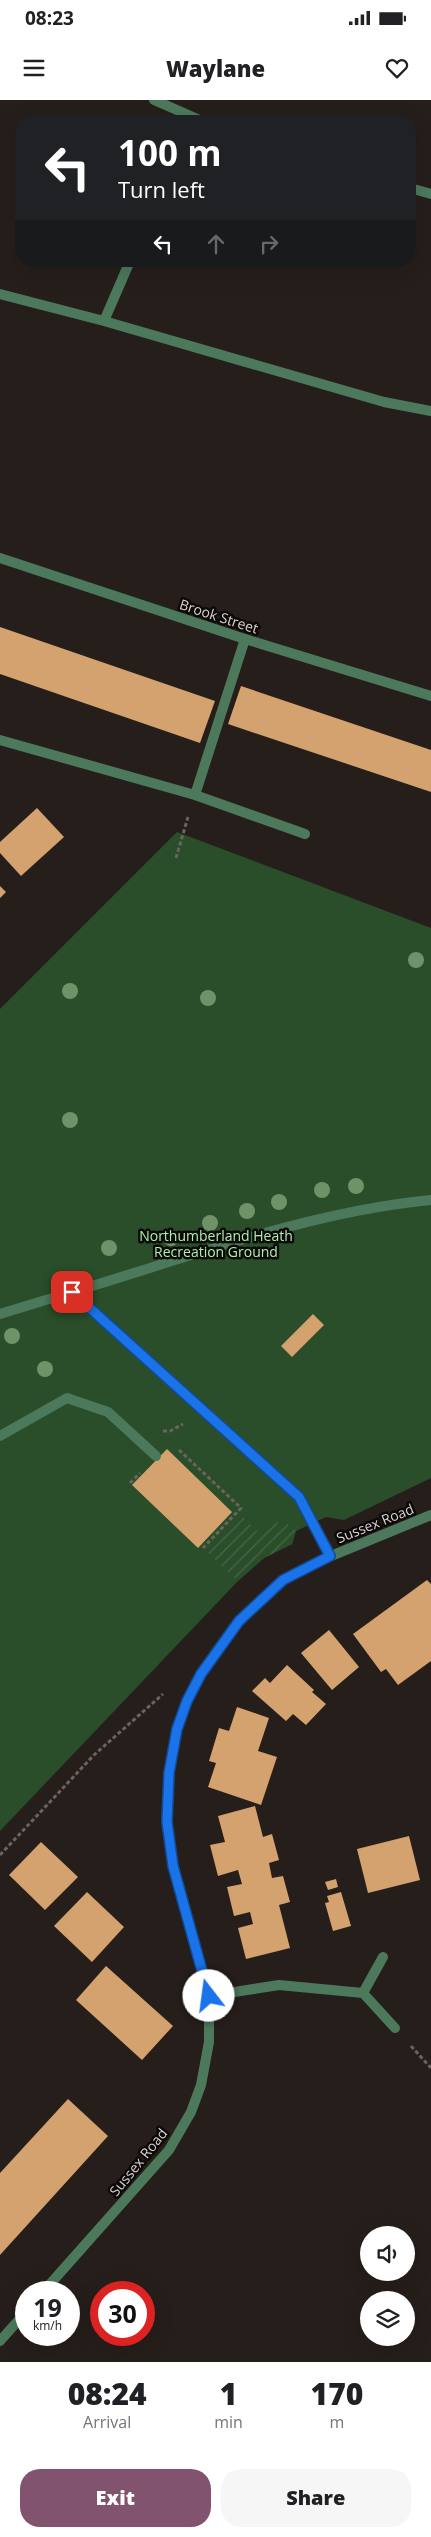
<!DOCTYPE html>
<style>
:root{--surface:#fff;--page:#f6f6f6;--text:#202124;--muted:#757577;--accent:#81536f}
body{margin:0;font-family:"Open Sans",sans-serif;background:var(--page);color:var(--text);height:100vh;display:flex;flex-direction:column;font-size:19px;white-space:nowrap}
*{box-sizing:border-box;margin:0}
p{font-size:16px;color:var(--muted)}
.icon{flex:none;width:28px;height:28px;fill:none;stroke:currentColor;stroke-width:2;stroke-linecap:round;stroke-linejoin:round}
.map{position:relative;height:2262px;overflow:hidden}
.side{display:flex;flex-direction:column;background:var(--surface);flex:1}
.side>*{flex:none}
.hud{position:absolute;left:15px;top:15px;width:401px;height:152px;border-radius:20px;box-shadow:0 5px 20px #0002;background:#202124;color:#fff;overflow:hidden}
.tools{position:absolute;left:360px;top:2126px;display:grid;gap:10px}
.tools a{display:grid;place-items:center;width:55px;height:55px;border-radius:50%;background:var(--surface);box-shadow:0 5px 20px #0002;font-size:25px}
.speed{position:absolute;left:15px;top:2181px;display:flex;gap:10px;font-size:25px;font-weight:700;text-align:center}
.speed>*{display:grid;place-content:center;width:65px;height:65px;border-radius:50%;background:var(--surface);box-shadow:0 5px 20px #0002;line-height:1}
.speed small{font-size:12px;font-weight:400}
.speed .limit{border:8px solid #d22;background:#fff;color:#111}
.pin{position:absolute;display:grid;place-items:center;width:42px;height:42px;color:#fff;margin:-21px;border-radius:10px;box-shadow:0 2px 8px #0006}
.me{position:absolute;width:55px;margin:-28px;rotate:345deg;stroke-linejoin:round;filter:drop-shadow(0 0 4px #0008)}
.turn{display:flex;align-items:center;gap:18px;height:105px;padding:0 20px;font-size:22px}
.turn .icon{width:65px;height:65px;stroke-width:2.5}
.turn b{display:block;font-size:35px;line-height:42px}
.lanes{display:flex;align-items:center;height:48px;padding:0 20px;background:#0003;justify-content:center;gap:25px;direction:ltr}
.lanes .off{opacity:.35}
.eta{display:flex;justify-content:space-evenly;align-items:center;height:85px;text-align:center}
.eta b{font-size:30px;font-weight:800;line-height:35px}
.button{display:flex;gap:10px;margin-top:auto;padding:10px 20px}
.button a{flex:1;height:58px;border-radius:20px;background:var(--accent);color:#fff;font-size:20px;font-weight:800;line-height:58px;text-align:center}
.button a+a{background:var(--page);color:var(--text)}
.status{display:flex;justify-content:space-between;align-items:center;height:35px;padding:0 25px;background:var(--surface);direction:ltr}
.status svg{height:14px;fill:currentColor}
header{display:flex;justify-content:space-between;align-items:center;height:65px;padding:0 20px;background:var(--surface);font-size:22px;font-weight:800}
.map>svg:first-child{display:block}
.park{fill:#294e29}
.garden{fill:url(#garden-furrows)}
.building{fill:#d4a26f}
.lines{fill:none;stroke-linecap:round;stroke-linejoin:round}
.path{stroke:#6a635f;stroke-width:3;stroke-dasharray:4 2.5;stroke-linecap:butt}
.service{stroke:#4c795c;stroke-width:10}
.minor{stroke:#4c795c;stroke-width:10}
.tertiary{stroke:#4c795c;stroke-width:10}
.tree{fill:#6f9269}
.route-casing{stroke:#114b97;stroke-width:12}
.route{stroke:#1a73e8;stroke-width:9}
.labels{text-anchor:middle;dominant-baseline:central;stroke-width:5;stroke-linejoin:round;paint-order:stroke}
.street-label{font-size:14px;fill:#d9d3d1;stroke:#0c0908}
.park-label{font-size:14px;fill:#aaf1aa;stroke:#0c0908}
</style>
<div class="status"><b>08:23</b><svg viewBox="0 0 49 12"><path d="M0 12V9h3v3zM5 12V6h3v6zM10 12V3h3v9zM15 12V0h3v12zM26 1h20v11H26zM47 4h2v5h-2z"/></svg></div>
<header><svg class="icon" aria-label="menu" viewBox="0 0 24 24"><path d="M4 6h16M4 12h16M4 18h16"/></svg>Waylane<svg class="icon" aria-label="heart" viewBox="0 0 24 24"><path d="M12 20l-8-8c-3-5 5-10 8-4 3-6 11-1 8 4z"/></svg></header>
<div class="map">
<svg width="431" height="2262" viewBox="0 0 431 2262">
<defs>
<pattern id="garden-furrows" width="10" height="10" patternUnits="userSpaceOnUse" patternTransform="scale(1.25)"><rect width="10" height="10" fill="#294e29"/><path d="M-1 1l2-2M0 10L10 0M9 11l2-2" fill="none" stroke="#476747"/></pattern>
</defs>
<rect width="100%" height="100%" fill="#261e1a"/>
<path class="park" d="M177,732L431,828V1378L344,1420L326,1417L296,1431L292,1444L264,1458L238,1481L0,1731V909Z"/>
<path class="garden" d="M241,1415L259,1433C273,1423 283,1416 296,1431L292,1444L264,1458L238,1481L206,1451Z"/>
<path class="building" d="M0,527L215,601L200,643L0,574Z
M241,586L431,650V692L228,624Z
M37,708L64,737L21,776L0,753V742Z
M0,786L6,792L0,798Z
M313,1214L324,1225L292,1257L281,1246Z
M167,1349L232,1412L198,1448L132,1385Z
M427,1480L431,1484V1561L398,1585L386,1569L381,1572L353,1534Z
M329,1530L359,1567L332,1590L301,1553Z
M287,1565L314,1590L312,1592L326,1604L306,1625L293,1614L286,1621L252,1591L265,1578L270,1583Z
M237,1607L269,1618L258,1651L277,1657L261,1705L208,1687L216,1663L209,1661L219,1628L229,1631Z
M255,1706L263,1737L272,1734L279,1760L269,1763L272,1778L283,1776L290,1802L279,1805L290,1848L246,1859L238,1828L253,1824L250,1812L234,1816L227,1787L242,1784L238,1770L218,1776L210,1745L225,1742L218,1716Z
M409,1736L420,1780L368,1793L357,1749Z
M41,1742L78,1777L45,1810L9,1775Z
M336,1779L338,1787L328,1790L325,1782Z
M87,1792L124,1827L92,1862L54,1826Z
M341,1792L351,1826L333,1831L325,1803L329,1802L327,1796Z
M106,1866L173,1926L142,1960L76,1900Z
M68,1999L108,2036L0,2155V2073Z"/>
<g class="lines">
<path class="path" d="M176,758L188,717
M163,1331H170L183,1324
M179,1350L241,1408L203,1448
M130,1383L140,1373
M0,1755L94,1655L163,1594
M411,1946L431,1968"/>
<path class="service" d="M0,194L104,221L384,302L431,311
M104,221L130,161
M0,640L195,695L305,734
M195,695L245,539
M72,1192C190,1157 308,1112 431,1100
M0,1214L72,1192L299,1397L331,1456
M0,1336L67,1298L108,1312L156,1356"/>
<path class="minor" d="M154,0L202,21
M410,88L431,94
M363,1893L383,1857
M209,1896L279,1885L363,1893L395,1928
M43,2192L169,2050L191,2012L201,1985L209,1942V1896L173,1765L167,1722L169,1673L177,1629L187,1601L201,1574L239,1521L283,1480L331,1456L431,1415
M0,2241L26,2212"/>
<path class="tertiary" d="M0,458L245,539L431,596"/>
</g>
<g class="tree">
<circle cx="416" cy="860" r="8"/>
<circle cx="70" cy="891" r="8"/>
<circle cx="208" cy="898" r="8"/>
<circle cx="70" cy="1020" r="8"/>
<circle cx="356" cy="1086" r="8"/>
<circle cx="322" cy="1090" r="8"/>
<circle cx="279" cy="1102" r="8"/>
<circle cx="247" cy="1111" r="8"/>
<circle cx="210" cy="1123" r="8"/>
<circle cx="171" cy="1138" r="8"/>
<circle cx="109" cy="1148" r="8"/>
<circle cx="12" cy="1236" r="8"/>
<circle cx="45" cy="1269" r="8"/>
</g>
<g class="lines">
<defs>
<path id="route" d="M72,1192L299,1397L330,1456L283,1480L239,1521L201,1574L187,1601L177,1629L169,1673L167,1722L173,1766L209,1896"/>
</defs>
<use href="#route" class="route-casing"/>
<use href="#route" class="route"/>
</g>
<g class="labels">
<g class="street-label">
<text transform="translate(219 516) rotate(18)">Brook Street</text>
<text transform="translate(375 1423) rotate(-22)">Sussex Road</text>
<text transform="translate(138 2062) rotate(-51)">Sussex Road</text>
</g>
<g class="park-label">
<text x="216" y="1135">Northumberland Heath<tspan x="216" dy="16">Recreation Ground</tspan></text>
</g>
</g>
</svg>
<div class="tools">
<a><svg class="icon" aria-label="sound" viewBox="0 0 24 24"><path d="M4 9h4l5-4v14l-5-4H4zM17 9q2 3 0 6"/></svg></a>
<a><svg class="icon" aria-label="layers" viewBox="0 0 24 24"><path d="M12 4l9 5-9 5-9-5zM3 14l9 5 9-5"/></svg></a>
</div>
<div class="speed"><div>19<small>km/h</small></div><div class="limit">30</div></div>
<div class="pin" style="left:72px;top:1192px;background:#d93025"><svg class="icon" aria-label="arrive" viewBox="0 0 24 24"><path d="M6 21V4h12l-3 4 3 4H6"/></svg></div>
<svg class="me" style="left:209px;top:1896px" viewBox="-20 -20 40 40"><circle r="19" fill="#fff"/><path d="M0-13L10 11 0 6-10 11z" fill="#1a73e8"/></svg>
<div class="hud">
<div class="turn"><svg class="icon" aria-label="left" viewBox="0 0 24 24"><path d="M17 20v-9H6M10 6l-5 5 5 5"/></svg><div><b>100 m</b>Turn left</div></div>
<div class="lanes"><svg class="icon" aria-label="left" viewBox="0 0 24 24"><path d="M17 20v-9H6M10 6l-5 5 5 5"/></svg><svg class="icon off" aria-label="ahead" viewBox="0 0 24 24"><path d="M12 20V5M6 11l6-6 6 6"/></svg><svg class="icon off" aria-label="right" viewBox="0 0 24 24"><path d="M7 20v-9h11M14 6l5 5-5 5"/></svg></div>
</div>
</div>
<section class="side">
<div class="eta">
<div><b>08:24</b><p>Arrival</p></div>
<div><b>1</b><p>min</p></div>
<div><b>170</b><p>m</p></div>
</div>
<div class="button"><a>Exit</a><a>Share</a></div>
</section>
